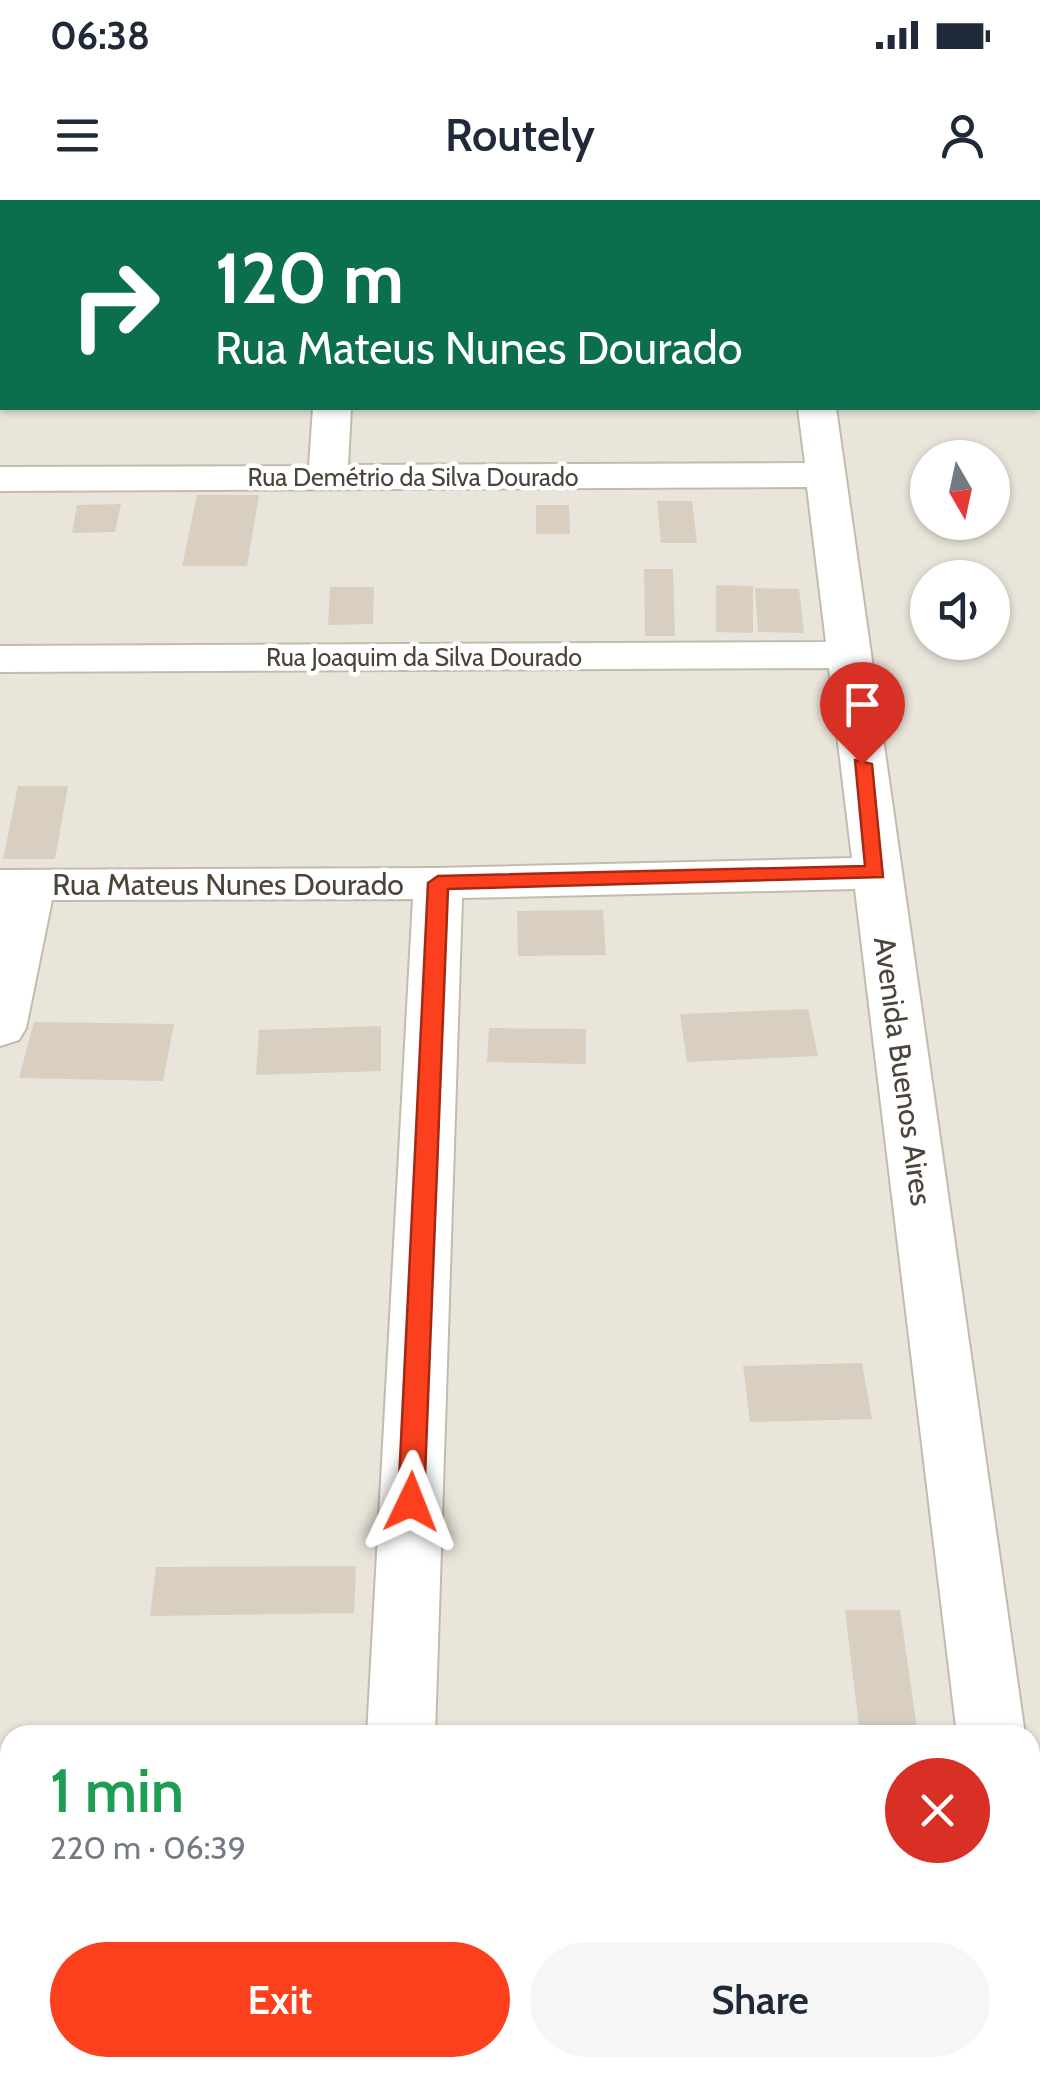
<!DOCTYPE html>
<meta charset="utf-8">
<style>
:root{--surface:#fff;--page:#f6f6f7;--text:#1f2937;--muted:#747a83;--accent:#fc3f1d}
body{margin:0;font-family:Cabin,sans-serif;background:var(--page);color:var(--text);height:100vh;display:flex;flex-direction:column;font-size:38px;white-space:nowrap}
*{box-sizing:border-box;margin:0}
p{font-size:32px;color:var(--muted)}
.icon{flex:none;width:55px;height:55px;fill:none;stroke:currentColor;stroke-width:2;stroke-linecap:round;stroke-linejoin:round}
.map{position:relative;flex:1;overflow:hidden}
.sheet{position:absolute;left:0px;top:1525px;width:1040px;height:352px;display:flex;flex-direction:column;background:var(--surface);border-radius:30px 30px 0 0;box-shadow:0 2px 8px #0004}
.sheet>*{flex:none}
.top-card{position:absolute;left:0px;top:0px;width:1040px;height:210px;box-shadow:0 2px 8px #0004;background:#0b6e4f;color:#fff;overflow:hidden}
.needle{width:65px;rotate:171deg}
.tools{position:absolute;left:910px;top:240px;display:grid;gap:20px}
.tools a{display:grid;place-items:center;width:100px;height:100px;border-radius:50%;background:var(--surface);box-shadow:0 2px 8px #0004;font-size:50px}
.pin{position:absolute;display:grid;place-items:center;width:85px;height:85px;color:#fff;margin:-102px -42px;border-radius:50% 50% 50% 0;rotate:-45deg;box-shadow:0 0 10px #0007}
.pin .icon{rotate:45deg}
.me{position:absolute;width:110px;margin:-55px;rotate:2deg;stroke-linejoin:round;filter:drop-shadow(0 0 8px #0008)}
.turn{display:flex;align-items:center;gap:35px;height:210px;padding:0 50px;font-size:45px}
.turn .icon{width:130px;height:130px;stroke-width:2.5}
.turn b{display:block;font-size:70px;line-height:85px}
.round{display:grid;place-items:center;flex:none;width:105px;height:105px;border-radius:52px;background:var(--page)}
.summary{display:flex;align-items:center;justify-content:space-between;height:170px;padding:0 50px}
h1{font-size:60px;font-weight:600;line-height:75px;color:#1e9e55}
.action{display:flex;gap:20px;margin-top:auto;padding:20px 50px}
.action a{flex:1;height:115px;border-radius:60px;background:var(--accent);color:#fff;font-size:40px;font-weight:600;line-height:115px;text-align:center}
.action a+a{background:var(--page);color:var(--text)}
.status{display:flex;justify-content:space-between;align-items:center;height:70px;padding:0 50px;background:var(--surface);direction:ltr}
.status svg{height:28px;fill:currentColor}
header{display:flex;justify-content:space-between;align-items:center;height:130px;padding:0 50px;background:var(--surface);font-size:45px;font-weight:600}
.map>svg:first-child{display:block}
.residential{fill:#eae5da;fill-rule:evenodd}
.building{fill:#d8cfc1}
.lines{fill:none;stroke-linecap:round;stroke-linejoin:round}
.street-casing{stroke:#c2bbae;stroke-width:4}
.secondary-casing{stroke:#d6c79b;stroke-width:4}
.path{stroke:#c4b79f;stroke-width:8;stroke-dasharray:6 6;stroke-linecap:butt}
.street{fill:#fff;fill-rule:evenodd}
.secondary{fill:#fff3cd;fill-rule:evenodd}
.route{fill:#fc3f1d;stroke:#a42913;stroke-width:2.5}
.labels{text-anchor:middle;dominant-baseline:central;stroke-width:9;stroke-linejoin:round;paint-order:stroke}
.far-street-label{font-size:25px;fill:#4b4439;stroke:#fff}
.street-label{font-size:30px;fill:#4b4439;stroke:#fff}
</style>
<div class="status"><b>06:38</b><svg viewBox="0 0 49 12"><path d="M0 12V9h3v3zM5 12V6h3v6zM10 12V3h3v9zM15 12V0h3v12zM26 1h20v11H26zM47 4h2v5h-2z"/></svg></div>
<header><svg class="icon" aria-label="menu" viewBox="0 0 24 24"><path d="M4 6h16M4 12h16M4 18h16"/></svg>Routely<svg class="icon" aria-label="person" viewBox="0 0 24 24"><circle cx="12" cy="8" r="4"/><path d="M4 21q1-7 8-7t8 7"/></svg></header>
<div class="map">
<svg width="1040" height="1877" viewBox="0 0 1040 1877">
<rect width="100%" height="100%" fill="#f6f3ec"/>
<path class="residential" d="M0,0H1040V1877H0ZM2,2H1038V208H2ZM928,258H992V322H928ZM928,378H992V442H928ZM10,1535H1030V1868H10Z"/>
<path class="building" d="M197,295H259L247,366H182Z
M657,301H692L697,343H661Z
M121,304L115,332L72,333L77,305Z
M536,305H569L570,334H536Z
M644,369H673L675,436H645Z
M716,385L753,386V433L716,432Z
M330,387H374L373,424L328,425Z
M755,388L799,389L804,433L758,432Z
M18,586H68L55,659H3Z
M603,710L606,755L518,756L517,711Z
M808,809L818,856L687,862L680,814Z
M34,822L174,824L163,881L19,878Z
M381,826V871L256,875L259,830Z
M489,828L586,829V864L487,862Z
M862,1163L872,1219L750,1222L743,1166Z
M356,1366L354,1413L150,1416L156,1367Z
M845,1410H900L918,1535H860Z"/>
<g class="lines">
<defs>
<path id="street" d="M778,0H812L813,2H780Z
M0,28H2V48H0Z
M313,208H351L348,265L805,263L798,208H836L1025,1535H957L855,689L462,698L435,1535H367L413,699L52,700L26,828L19,840L0,846V670L438,668L852,658L829,468L0,472V446L826,442L807,287L0,291V267L309,266Z"/>
<path id="secondary" d="M1030,1692H1040V1762H1030Z
M10,1716V1786L0,1787V1717Z
M1030,1800H1040V1874L1014,1868H1030Z
M0,1815H10V1868H42L38,1877H0Z"/>
</defs>
<use href="#street" class="street-casing"/>
<use href="#secondary" class="secondary-casing"/>
<path class="path" d="M1030,1602H1040"/>
<use href="#street" class="street"/>
<use href="#secondary" class="secondary"/>
</g>
<path class="route" d="M855,560L872,564L883,677L448,689L424,1302L411,1313L402,1310L398,1302L428,683L438,676L865,666Z"/>
<g class="labels">
<g class="far-street-label">
<text x="413" y="277">Rua Demétrio da Silva Dourado</text>
<text x="424" y="457">Rua Joaquim da Silva Dourado</text>
</g>
<g class="street-label">
<text x="228" y="684">Rua Mateus Nunes Dourado</text>
<text transform="translate(903 871) rotate(82)">Avenida Buenos Aires</text>
</g>
</g>
</svg>
<div class="tools">
<a><svg class="needle" viewBox="-14 -14 28 28"><path d="M0-13l5 13h-10z" fill="#e53935"/><path d="M0 13l5-13h-10z" fill="#747a83"/></svg></a>
<a><svg class="icon" aria-label="sound" viewBox="0 0 24 24"><path d="M4 9h4l5-4v14l-5-4H4zM17 9q2 3 0 6"/></svg></a>
</div>
<div class="pin" style="left:862px;top:564px;background:#d93025"><svg class="icon" aria-label="arrive" viewBox="0 0 24 24"><path d="M6 21V4h12l-3 4 3 4H6"/></svg></div>
<svg class="me" style="left:411px;top:1302px" viewBox="-20 -20 40 40"><path d="M0-17L14 15 0 8-14 15z" fill="#fc3f1d" stroke="#fff" stroke-width="4"/></svg>
<div class="top-card">
<div class="turn"><svg class="icon" aria-label="right" viewBox="0 0 24 24"><path d="M7 20v-9h11M14 6l5 5-5 5"/></svg><div><b>120 m</b>Rua Mateus Nunes Dourado</div></div>
</div>
<section class="sheet">
<div class="summary"><div><h1>1 min</h1><p>220 m · 06:39</p></div><a class="round" style="background:#d93025;color:#fff"><svg class="icon" aria-label="close" viewBox="0 0 24 24"><path d="M6 6l12 12M18 6L6 18"/></svg></a></div>
<div class="action"><a>Exit</a><a>Share</a></div>
</section>
</div>
